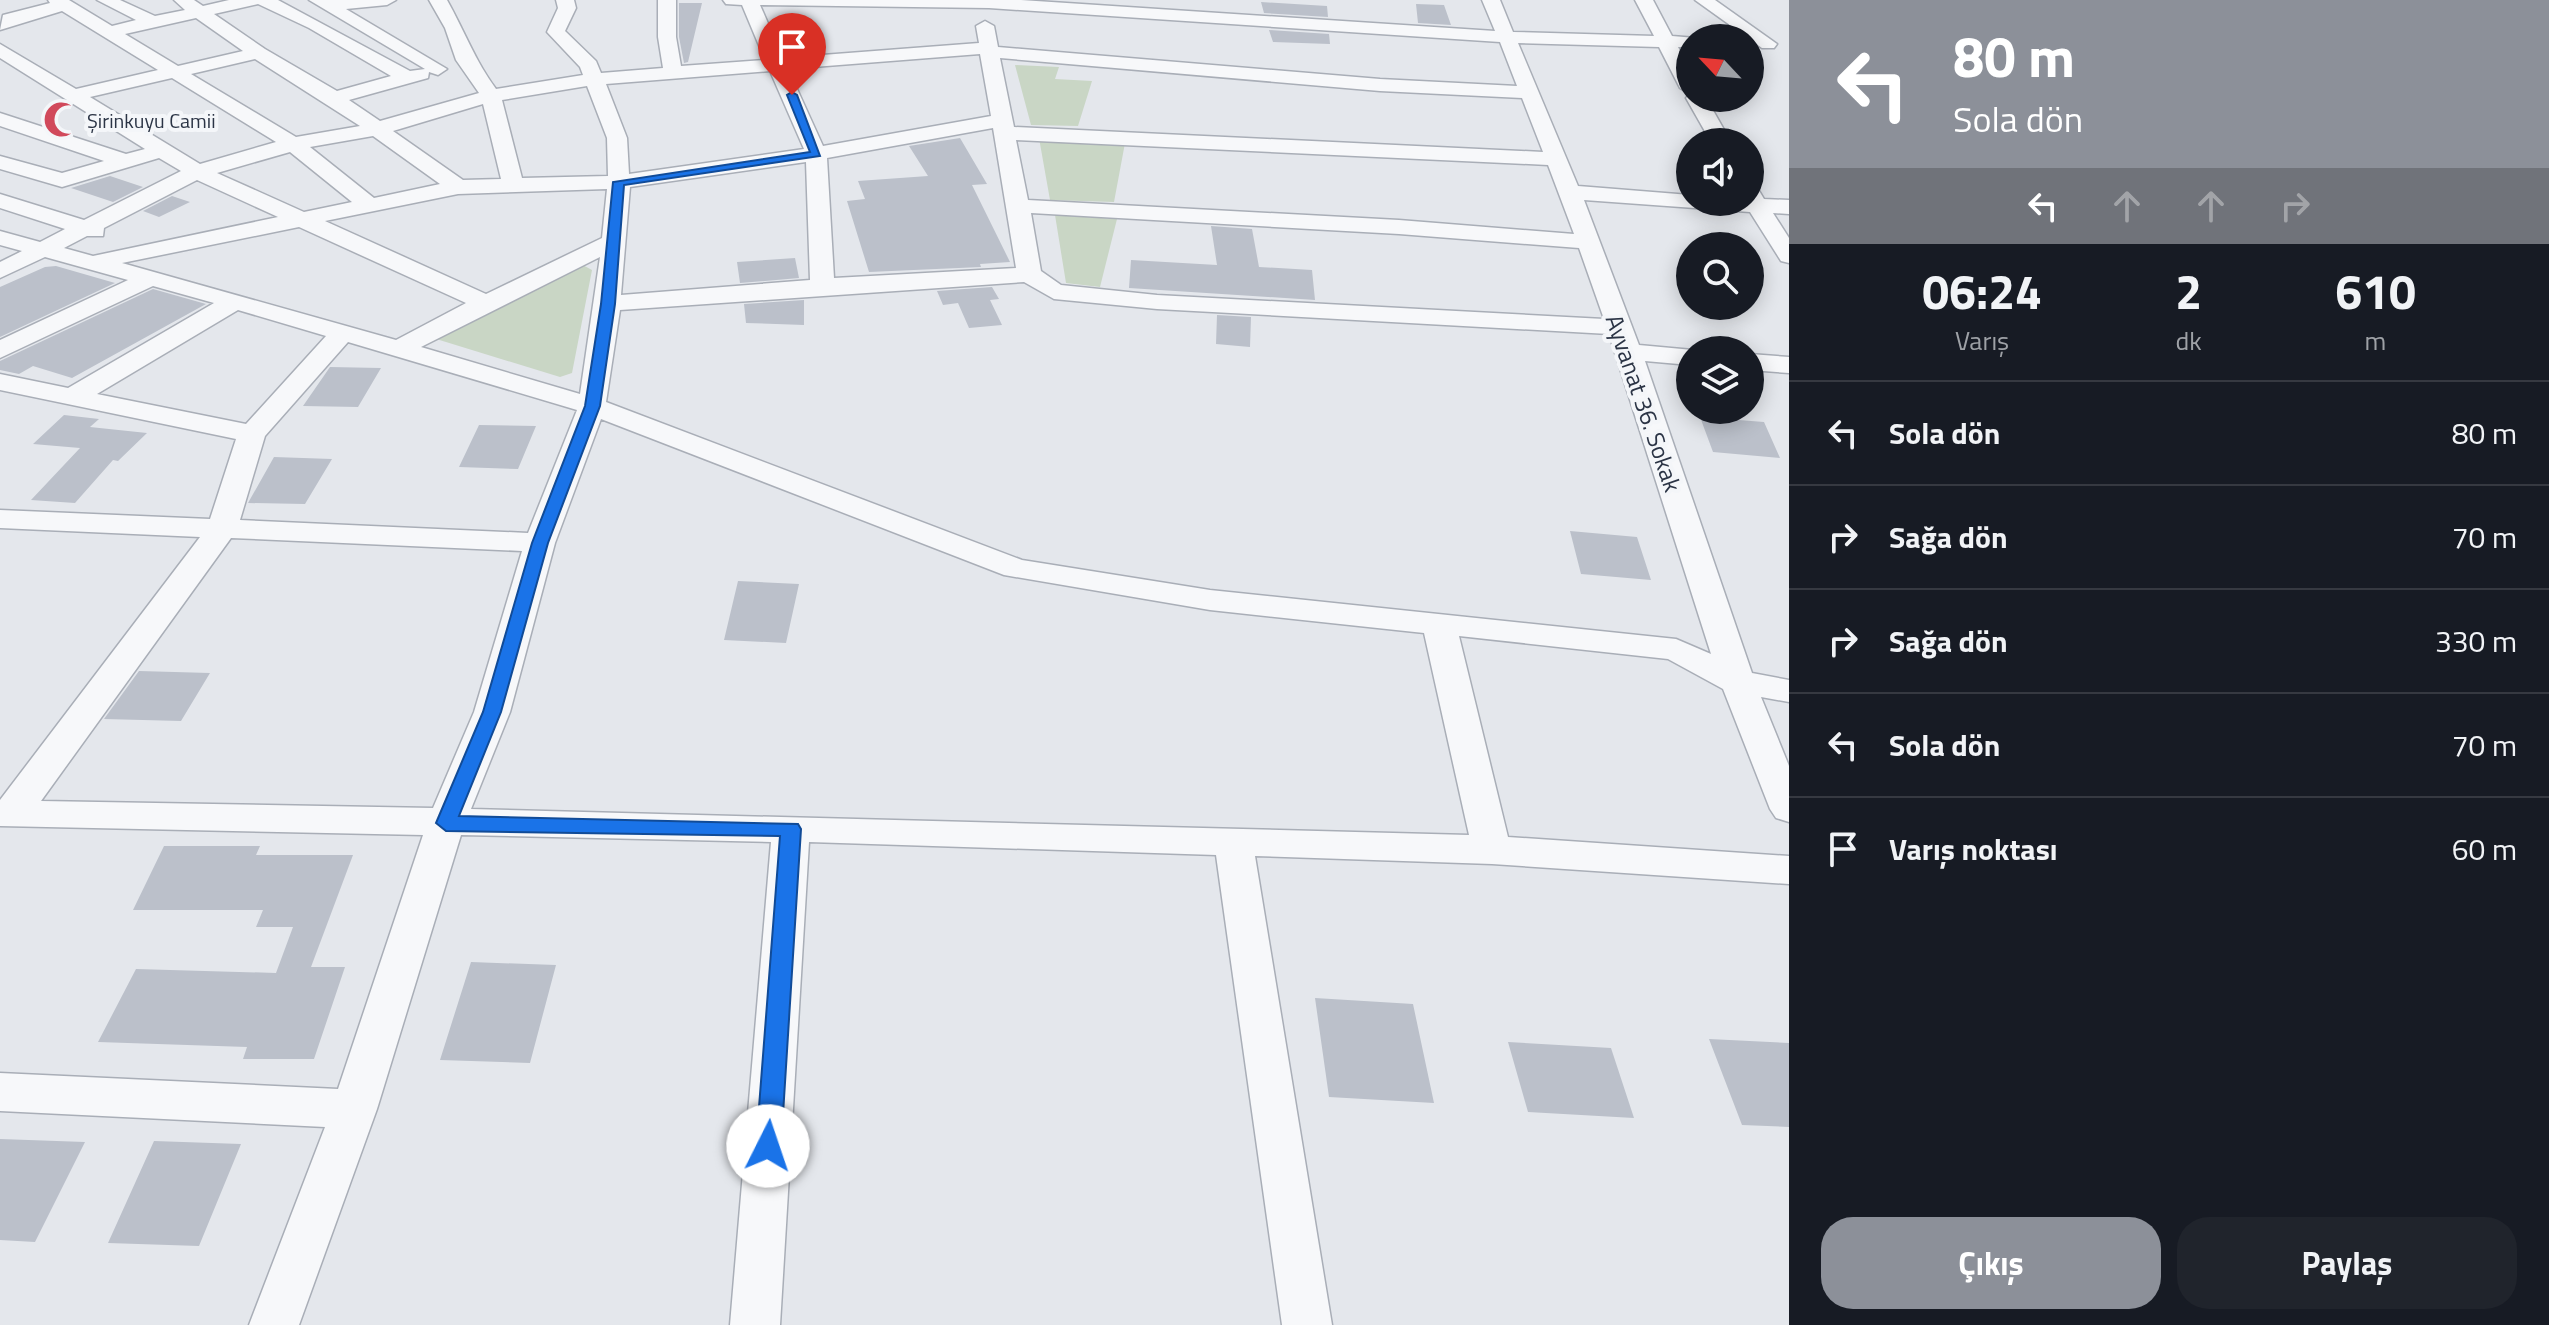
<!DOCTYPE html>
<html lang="tr">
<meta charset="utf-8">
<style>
:root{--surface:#171b24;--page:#20242c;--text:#f1f3f6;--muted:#9ea1a6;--line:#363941;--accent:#8c9099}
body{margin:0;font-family:"Titillium Web",sans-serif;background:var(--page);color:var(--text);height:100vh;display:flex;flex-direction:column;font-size:30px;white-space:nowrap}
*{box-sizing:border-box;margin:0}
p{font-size:26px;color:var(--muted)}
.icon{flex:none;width:44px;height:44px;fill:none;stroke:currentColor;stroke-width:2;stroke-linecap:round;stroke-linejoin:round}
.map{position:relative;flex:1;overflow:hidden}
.drawer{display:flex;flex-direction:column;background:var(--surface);width:760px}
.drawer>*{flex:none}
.hud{background:#8c9099;color:#fff;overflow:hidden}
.needle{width:52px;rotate:296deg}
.tools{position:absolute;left:1676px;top:24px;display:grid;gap:16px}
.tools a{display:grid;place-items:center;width:88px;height:88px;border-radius:50%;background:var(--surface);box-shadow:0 4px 20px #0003;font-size:40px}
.pin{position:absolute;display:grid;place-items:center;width:68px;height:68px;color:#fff;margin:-82px -34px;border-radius:50% 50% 50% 0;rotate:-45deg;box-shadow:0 0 8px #0007}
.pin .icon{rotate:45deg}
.me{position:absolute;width:88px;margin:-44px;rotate:4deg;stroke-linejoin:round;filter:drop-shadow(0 0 6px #0008)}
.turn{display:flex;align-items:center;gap:28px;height:168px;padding:0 32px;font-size:36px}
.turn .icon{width:104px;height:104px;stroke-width:2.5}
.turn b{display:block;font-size:56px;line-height:68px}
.lanes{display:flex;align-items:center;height:76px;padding:0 32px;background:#0003;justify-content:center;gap:40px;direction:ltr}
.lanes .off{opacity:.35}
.eta{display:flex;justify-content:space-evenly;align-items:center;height:136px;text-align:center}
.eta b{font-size:48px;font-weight:700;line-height:56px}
.button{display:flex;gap:16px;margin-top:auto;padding:16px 32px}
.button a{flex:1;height:92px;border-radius:32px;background:var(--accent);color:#fff;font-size:32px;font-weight:700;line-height:92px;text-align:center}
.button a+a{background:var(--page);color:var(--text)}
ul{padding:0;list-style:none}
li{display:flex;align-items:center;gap:24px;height:104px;padding:0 32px;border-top:2px solid var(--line)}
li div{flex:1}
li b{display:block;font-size:30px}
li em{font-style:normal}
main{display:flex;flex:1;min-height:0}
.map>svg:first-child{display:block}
.green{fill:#c9d6c5}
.building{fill:#bbc0ca}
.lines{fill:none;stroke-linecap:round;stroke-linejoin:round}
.minor-casing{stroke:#a9aeb7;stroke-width:3}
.minor{fill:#f7f8fa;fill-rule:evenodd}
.route{fill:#1a73e8;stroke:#114b97;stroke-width:2}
.labels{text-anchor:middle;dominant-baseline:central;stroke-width:8;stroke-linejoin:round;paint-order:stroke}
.far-poi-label{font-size:20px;fill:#2b3445;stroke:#f4f6f9;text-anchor:start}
.street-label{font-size:24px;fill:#2b3445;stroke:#f4f6f9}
</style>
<main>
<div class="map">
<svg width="1789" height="1325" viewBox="0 0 1789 1325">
<rect width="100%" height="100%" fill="#e4e7ec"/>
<path class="green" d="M1015,65L1059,67L1055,79L1092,81L1078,126L1031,125Z
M1039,138L1125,143L1114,202L1050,200Z
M1055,215L1117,219L1100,287L1066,283Z
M579,263L592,270L572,373L560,377L433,338Z"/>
<path class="building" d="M1261,2L1327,6L1328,17L1264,13Z
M679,3H702L688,62L684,63L679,37Z
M1416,4L1444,5L1451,25L1418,23Z
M1269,30L1329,34L1330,44L1273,42Z
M960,138L987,184L972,185L1010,262L980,264L981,267L869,272L847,201L865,199L858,181L928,176L909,146Z
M110,176L143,187L113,202L71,188Z
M172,196L190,202L159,217L143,211Z
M1211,226L1252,229L1259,267L1312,270L1315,300L1129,288L1131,260L1217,265Z
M795,258L799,278L740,283L737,262Z
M56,266L115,283L0,337V287L45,267Z
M992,287L999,299L990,300L1002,325L969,328L958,303L943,305L937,291Z
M153,289L206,304L72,378L33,366L19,374L0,370V361Z
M804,300V325L746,323L744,304Z
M1217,315L1251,317L1250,347L1216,344Z
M330,367L381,368L358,407L303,406Z
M64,415L99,419L90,427L147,433L118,461L113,460L75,503L31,500L80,448L33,444Z
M1700,417L1764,422L1780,458L1713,452Z
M479,425L536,426L518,469L459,467Z
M274,457L332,459L305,504L248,503Z
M1570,531L1637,537L1651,580L1581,574Z
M738,581L799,584L786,643L724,640Z
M139,671L210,673L181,721L104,719Z
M164,846H260L256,855H353L311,967H345L314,1059H243L247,1047L98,1042L136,969L276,973L293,927H256L263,910H133Z
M471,962L556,965L530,1063L440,1060Z
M1315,998L1413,1004L1434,1103L1329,1097Z
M1709,1039L1789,1043V1127L1742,1125Z
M1508,1042L1611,1048L1634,1118L1528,1112Z
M0,1139L85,1142L35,1242L0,1240Z
M154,1141L241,1144L199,1246L108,1243Z"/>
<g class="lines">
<defs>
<path id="minor" d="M48,0H69L112,26L136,20L97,0H120L155,16L185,10L174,0H194L203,6L229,0H278L410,71L425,69L309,0H396L387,5L346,9L447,69L438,75L429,72L428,78L349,100L380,121L479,93L456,60L445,28L429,0H447C464,30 475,61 496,89L583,75L580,67L547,32L558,8L556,0H574L576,8L565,31L596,61L601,73L663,68L658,37V0H676V37L681,66L765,60L742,5L726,4L723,0H1021L1495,31L1482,0H1500L1513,32L1654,36L1635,0H1653L1672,36L1696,38H1690V47H1678L1690,70V98H1706L1731,142H1711L1686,98L1690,94L1680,88L1659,47L1518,43L1578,186L1690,195V202H1750V187L1758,189L1764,199L1789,200V214L1773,213L1789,238V263L1781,261L1750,212L1584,200L1639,345L1693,350H1690V365L1645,361L1752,673L1789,680V702L1761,697L1789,766V822L1776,818L1770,809L1723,689L1668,659L1459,636L1508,837L1789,856V884L1492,864L1255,856L1332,1325H1282L1216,855L809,842L780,1325H730L771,842L461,835L377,1109L299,1325H249L325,1127L0,1111V1073L338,1089L423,835L0,826V800L200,537L0,528V510L210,519L236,439L0,390V374L68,388L214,303L153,286L0,358V340L128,280L45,257L0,278V262L22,251L0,245V231L40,242L65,229L0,208V194L84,220L181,171L159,158L62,187L0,169V156L62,173L104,161L0,126V113L126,154L145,149L0,58V44L76,89L158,70L62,11L0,30L3,15L50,3ZM258,4L309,28L391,76L337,91L265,49L214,14ZM760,5L989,8L1500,42L1517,86L1380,79L998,47L994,26L985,21L976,26L979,43L783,58ZM196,18L243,51L178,66L125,34ZM980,54L991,116L823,146L788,69ZM1000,58L1380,91L1522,98L1543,152L1014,127ZM255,59L360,126L296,137L191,74ZM770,71L804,149L629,174L627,138L606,84ZM172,78L276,142L200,164L90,97ZM587,86L607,138L608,176L522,178L502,100ZM483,104L501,179L463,180L393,131ZM993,128L1016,268L834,278L827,158ZM373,136L440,184L374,198L310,147ZM1016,140L1548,165L1574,234L1399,220L1028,200ZM290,152L352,202L304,212L217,173ZM806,162L810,280L621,295L630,187ZM197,180L278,217L93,256L64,248L87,236H103L104,228ZM607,189L602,238L486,294L325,221L458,194ZM1031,213L1399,234L1579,248L1604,319L1157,295L1061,285L1041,271ZM299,227L466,303L396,340L122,263ZM600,257L580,394L421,347ZM1024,282L1054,299L1157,309L1609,334L1711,654L1676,639L1210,590L1022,560L606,402L620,310ZM238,310L326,336L246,424L97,394ZM348,342L577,410L528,533L240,520L265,436ZM601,419L1004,575L1210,610L1424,633L1469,835L471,809L510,712L555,543ZM231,538L522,551L474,712L433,808L41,801Z
M1695,0H1715L1777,44L1774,48H1762Z
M1750,354L1789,357V373L1750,370Z"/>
</defs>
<use href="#minor" class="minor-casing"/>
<use href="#minor" class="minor"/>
</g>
<path class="route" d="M792,92L797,95L820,156L624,185L615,304L600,406L548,543L501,712L459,816L798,824L801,829L781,1146L777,1154L768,1157L760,1154L756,1146L780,836L446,831L436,823L483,712L532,543L585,406L601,304L613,182L810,152L787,95Z"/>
<defs>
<symbol id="mosque-bare" viewBox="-9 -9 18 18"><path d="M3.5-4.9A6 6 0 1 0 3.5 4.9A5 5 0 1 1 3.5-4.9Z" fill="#d1495b" stroke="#f4f6f9" stroke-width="2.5" paint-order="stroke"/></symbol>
</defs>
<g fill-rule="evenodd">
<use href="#mosque-bare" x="36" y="94" width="51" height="51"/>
</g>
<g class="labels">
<g class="far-poi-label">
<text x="87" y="120">Şirinkuyu Camii</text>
</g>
<g class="street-label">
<text transform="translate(1644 403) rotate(71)">Ayvanat 36. Sokak</text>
</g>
</g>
</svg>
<div class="tools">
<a><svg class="needle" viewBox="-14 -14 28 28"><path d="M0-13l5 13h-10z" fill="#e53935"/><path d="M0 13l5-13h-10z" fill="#9ea1a6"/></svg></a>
<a><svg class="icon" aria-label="sound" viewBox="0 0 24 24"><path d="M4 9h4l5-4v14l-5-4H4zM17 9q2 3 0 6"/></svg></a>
<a><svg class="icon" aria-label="search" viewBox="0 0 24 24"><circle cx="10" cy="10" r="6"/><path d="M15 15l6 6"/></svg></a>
<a><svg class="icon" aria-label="layers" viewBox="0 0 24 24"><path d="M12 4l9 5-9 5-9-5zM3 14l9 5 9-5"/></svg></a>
</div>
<div class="pin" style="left:792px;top:95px;background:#d93025"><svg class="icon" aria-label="arrive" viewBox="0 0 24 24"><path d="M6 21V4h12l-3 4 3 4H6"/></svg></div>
<svg class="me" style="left:768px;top:1146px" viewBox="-20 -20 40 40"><circle r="19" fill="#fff"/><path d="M0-13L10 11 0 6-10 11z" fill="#1a73e8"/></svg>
</div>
<section class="drawer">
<div class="hud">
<div class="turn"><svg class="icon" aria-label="left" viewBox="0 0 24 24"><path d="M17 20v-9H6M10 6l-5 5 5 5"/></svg><div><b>80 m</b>Sola dön</div></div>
<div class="lanes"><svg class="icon" aria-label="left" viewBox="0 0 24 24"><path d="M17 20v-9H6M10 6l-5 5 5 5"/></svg><svg class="icon off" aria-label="ahead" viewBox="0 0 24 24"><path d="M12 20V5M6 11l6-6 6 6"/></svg><svg class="icon off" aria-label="ahead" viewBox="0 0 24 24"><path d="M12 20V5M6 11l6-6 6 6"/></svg><svg class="icon off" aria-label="right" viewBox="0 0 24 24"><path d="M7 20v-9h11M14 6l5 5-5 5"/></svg></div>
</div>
<div class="eta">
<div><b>06:24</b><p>Varış</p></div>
<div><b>2</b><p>dk</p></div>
<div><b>610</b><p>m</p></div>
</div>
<ul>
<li><svg class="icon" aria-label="left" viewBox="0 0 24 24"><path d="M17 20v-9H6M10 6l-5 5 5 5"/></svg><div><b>Sola dön</b></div><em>80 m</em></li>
<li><svg class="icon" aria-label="right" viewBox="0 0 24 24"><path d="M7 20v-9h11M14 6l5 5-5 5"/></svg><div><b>Sağa dön</b></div><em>70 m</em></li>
<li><svg class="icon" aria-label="right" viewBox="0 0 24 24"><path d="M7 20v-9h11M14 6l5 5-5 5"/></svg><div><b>Sağa dön</b></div><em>330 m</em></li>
<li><svg class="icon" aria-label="left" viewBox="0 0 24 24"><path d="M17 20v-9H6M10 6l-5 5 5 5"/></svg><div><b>Sola dön</b></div><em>70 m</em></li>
<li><svg class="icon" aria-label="arrive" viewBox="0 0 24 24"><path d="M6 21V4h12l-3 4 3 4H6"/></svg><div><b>Varış noktası</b></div><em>60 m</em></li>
</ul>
<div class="button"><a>Çıkış</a><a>Paylaş</a></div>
</section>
</main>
